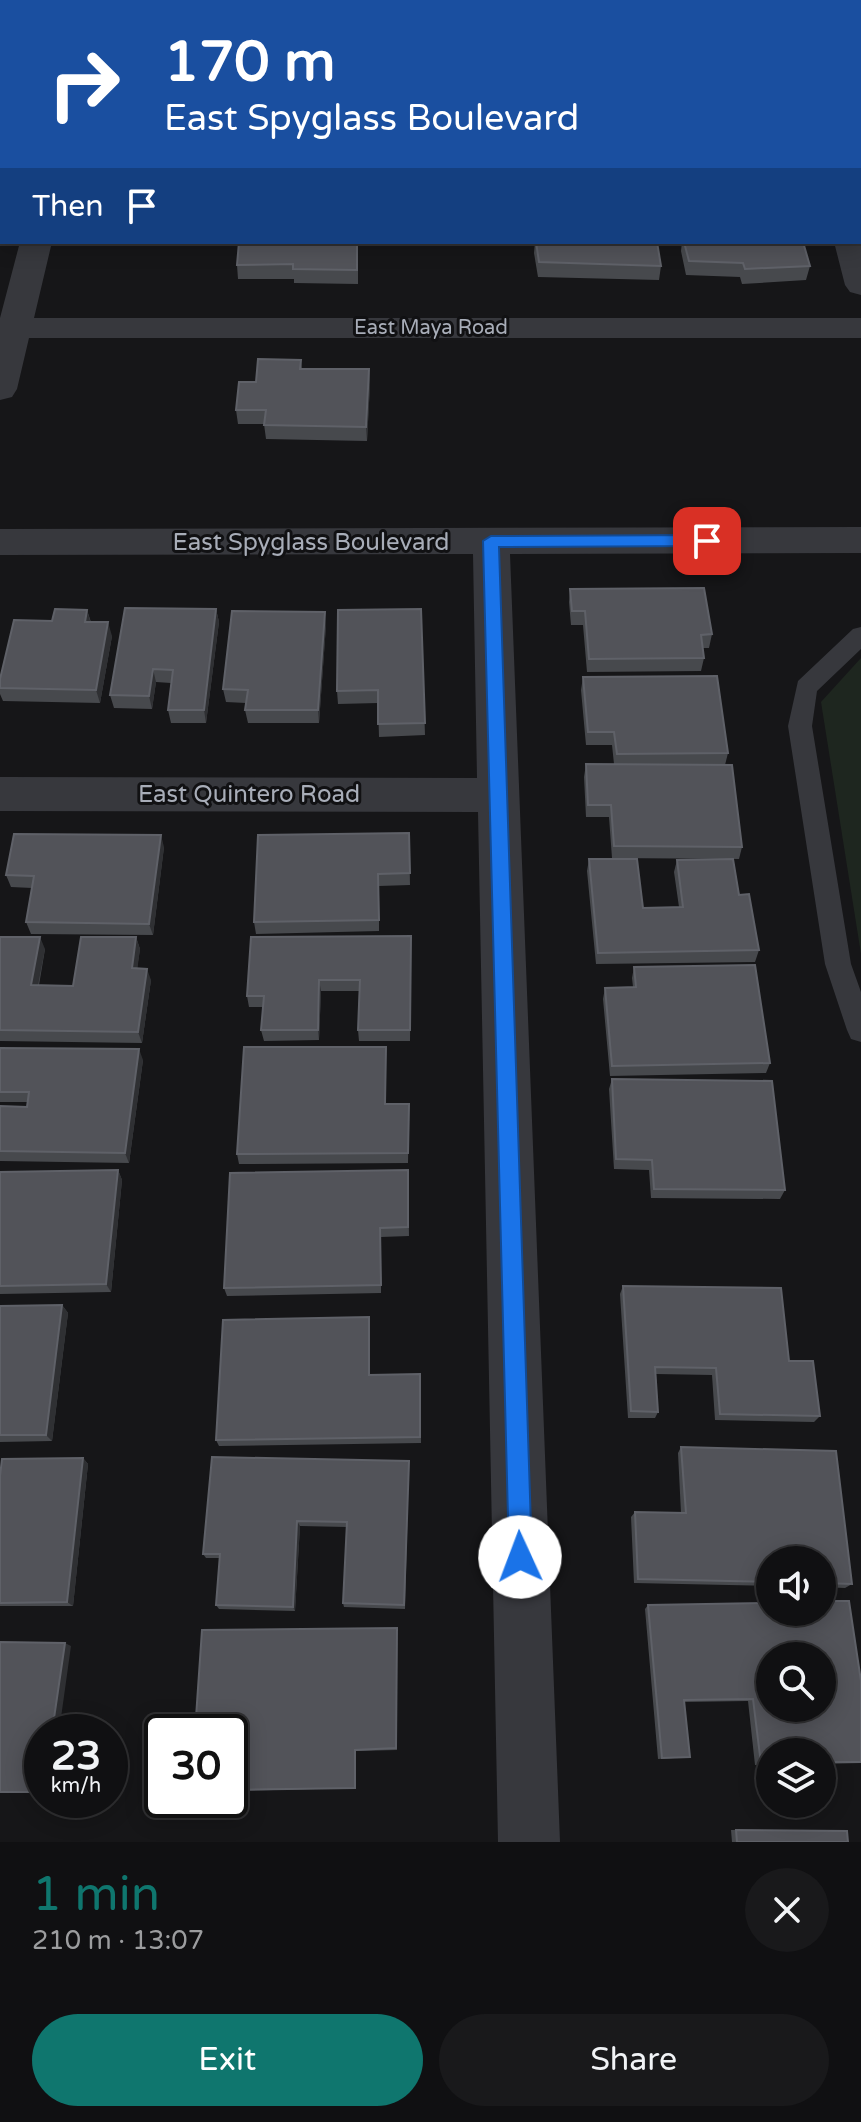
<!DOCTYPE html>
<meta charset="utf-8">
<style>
:root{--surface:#101012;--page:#19191b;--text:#f1f3f6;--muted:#9c9d9f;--line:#303032;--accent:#0f766e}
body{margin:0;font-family:"Varela Round",sans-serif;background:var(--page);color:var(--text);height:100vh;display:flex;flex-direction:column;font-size:30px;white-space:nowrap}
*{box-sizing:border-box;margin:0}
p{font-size:26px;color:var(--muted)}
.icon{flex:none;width:44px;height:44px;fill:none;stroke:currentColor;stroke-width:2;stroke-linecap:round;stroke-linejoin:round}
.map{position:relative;height:1842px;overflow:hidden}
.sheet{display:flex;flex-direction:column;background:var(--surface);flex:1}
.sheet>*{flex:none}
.top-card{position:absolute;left:0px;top:0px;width:862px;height:244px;box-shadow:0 4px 20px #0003,0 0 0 2px var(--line);background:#1a4fa0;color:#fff;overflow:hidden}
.buttons{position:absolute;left:756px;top:1546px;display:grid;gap:16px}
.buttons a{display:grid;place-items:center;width:80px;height:80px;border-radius:50%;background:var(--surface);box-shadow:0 4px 20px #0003,0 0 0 2px var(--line);font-size:40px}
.speed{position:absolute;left:24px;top:1714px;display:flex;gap:16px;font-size:40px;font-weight:700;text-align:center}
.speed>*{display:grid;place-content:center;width:104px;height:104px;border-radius:50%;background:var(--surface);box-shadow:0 4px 20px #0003,0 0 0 2px var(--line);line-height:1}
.speed small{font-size:20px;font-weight:400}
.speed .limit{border:4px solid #111;border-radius:12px;background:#fff;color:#111}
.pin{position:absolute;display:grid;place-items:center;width:68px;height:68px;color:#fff;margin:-34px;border-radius:16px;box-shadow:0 4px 12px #0006}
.me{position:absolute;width:88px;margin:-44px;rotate:358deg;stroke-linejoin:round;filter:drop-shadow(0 0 6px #0008)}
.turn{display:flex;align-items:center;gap:28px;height:168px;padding:0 32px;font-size:36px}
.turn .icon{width:104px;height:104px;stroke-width:2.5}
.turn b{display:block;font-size:56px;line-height:68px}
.then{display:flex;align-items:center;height:76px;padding:0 32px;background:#0003;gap:16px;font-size:30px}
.round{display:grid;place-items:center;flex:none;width:84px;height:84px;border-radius:42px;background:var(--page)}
.summary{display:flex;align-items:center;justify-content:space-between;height:136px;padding:0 32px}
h1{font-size:48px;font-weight:600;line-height:60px;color:var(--accent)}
.action{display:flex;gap:16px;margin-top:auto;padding:16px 32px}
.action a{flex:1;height:92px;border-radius:48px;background:var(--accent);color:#fff;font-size:32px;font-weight:600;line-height:92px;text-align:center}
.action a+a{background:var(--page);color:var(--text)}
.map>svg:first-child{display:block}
.green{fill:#1e261f}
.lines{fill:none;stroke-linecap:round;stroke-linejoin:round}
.lane{fill:#37383d;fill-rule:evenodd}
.street{fill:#37383d;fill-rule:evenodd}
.wall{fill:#47494d}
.shaded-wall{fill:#2f3033}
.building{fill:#525359;stroke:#5f6168;stroke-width:2;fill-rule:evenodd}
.route{fill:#1a73e8;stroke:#114b97;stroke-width:2}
.labels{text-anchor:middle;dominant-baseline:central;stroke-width:6;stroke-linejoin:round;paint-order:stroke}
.far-street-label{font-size:20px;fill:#a8adb8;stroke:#111113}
.street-label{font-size:24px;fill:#a8adb8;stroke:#111113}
</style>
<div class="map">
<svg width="861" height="1842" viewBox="0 0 861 1842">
<rect width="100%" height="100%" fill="#161618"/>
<path class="green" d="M861,658V954L821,702Z"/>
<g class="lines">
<path class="lane" d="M861,627V649L817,691L812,726L851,964L861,992V1042L851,1039L847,1030L825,964L788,726L798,681L853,629Z"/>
<path class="street" d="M776,0H802L803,2H777Z
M0,80H2V96H0Z
M860,235H861V295L850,292L845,285L834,242H860Z
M20,242H52L34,318H861V338H29L17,389L12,397L0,400V318Z
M861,527V553L510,554L560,1842H498L478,812L0,811V777L477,778L473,554L0,555V529Z"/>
</g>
<path class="wall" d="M0,0H19V2H2V59H0Z
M239,242H358V284L294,283V279H238L237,265Z
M535,242H657L661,266L659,280L538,277L534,253Z
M682,242H803L810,266L806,280L742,284L740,277L686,275L681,251Z
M301,360L302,369H369L370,384L367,441L266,439L264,424H238L236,410L256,382Z
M570,589L712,634L709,648H703L704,658L701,671L587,672L583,625H571L569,602Z
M216,609L219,622L206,723H171L168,710L171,683L156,682L152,709L114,708L110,695Z
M421,609L425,735L379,737L378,703L338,704L337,691Z
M87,610L91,622L112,636L100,703L3,701L0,694V688L52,621Z
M326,625L319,723H248L245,710L246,703L226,702L223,689Z
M583,677L728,753L725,765L742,847L739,859L612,858L609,817H586L584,777L586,764H614L612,745H586L581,690Z
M409,833L410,885L379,886V931L256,934L254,922Z
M164,847L153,935L31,934L26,922L32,888L11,887L6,875Z
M589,859L643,908L679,907L674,872L677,860L739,895L759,950L755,962L596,964L587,871Z
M411,936L410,1041H359L358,1030L359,991H321L319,1040L264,1041L261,1030L263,1007H249L247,996Z
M0,937L45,949L39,985L73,986L136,937L140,949L137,968L151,980L142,1043L0,1041Z
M634,967L770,1063L766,1073L610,1076L603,999L605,988L633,987L632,978Z
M386,1047V1104H409L408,1163L239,1164L237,1154Z
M0,1048L143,1060L129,1163L0,1161V1106L27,1107V1102H0Z
M612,1079L785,1190L780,1199L651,1198L649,1170L614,1169L609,1089Z
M118,1170L122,1180L111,1292L0,1294V1172Z
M408,1170L409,1236L381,1237V1293L227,1296L224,1288Z
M623,1286L789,1361L820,1416L814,1422L715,1420L712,1375L656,1374L658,1412L655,1418H628L620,1294Z
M62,1305L68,1313L52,1441L0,1442V1306Z
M370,1325V1375L420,1374L421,1443L219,1446L216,1440Z
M681,1447L852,1584L845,1588L822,1587V1560H770V1586L634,1583L631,1517L635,1512L681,1513L678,1453Z
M83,1458L88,1464L73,1606H0V1476Z
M409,1461L405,1609L344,1607L343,1603L347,1527L300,1526L295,1611L219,1609L216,1605L220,1558H206L203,1554Z
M648,1605L861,1681V1763L822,1764V1752H770V1765H755L748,1701L684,1702L690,1757L658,1759L645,1609Z
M397,1631V1750L356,1751V1788L230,1791V1732Z
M731,1830H736L848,1842H732Z"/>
<path class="shaded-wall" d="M369,369L370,384L367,441L366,427Z
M216,609L219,622L206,723L204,710Z
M87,610L91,624L85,622Z
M325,612L326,625L319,723L318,710Z
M108,622L112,636L100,703L96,690Z
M153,669L156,682L152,709L149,696Z
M161,835L164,847L153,935L149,924Z
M40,937L45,949L36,996L31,985Z
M136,937L140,949L136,979L132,968Z
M147,969L151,980L142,1043L138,1032Z
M319,980L321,991L319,1040L318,1030Z
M139,1049L143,1060L129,1163L125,1153Z
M118,1170L122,1180L111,1292L106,1284Z
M62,1305L68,1313L52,1441L46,1435Z
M83,1458L88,1464L73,1606L67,1602Z
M297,1521L300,1526L295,1611L293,1607Z
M65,1643L71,1646L59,1732H52Z
M355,1750L356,1751V1788H355Z"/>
<path class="building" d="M0,0H18L17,2H2V45H0Z
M140,0H273V2H139Z
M519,0H595V2H519Z
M670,0H749L750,2H670Z
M239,242H357V270L293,269V264L237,265Z
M536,242H657L661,266L539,262Z
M684,242H803L810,266L745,269L743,263L689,261Z
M258,359L301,360L300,369H369L366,427L264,425L266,410H236L239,382H256Z
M704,588L712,634L701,635L704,658L589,659L585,611H572L570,589Z
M125,608L216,609L204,710H168L173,670L153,669L149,696L110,695Z
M55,609L87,610L85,622H108L96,690L0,688V679L14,620L52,621Z
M421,609L425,723L378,724V690L337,691L338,610Z
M232,611L325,612L318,710H245L248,690L223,689Z
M717,676L728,753L617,754L614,732H588L583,677Z
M586,764L732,765L742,847L614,846L611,805H588Z
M409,833L410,873L378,874L379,920L254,922L258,835Z
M14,834L161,835L149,924L26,922L34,876L6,875Z
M589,859H637L643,908L683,907L677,860L733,859L739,895L749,894L759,950L598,953Z
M411,936L410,1030H358L360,980H319L318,1030H261L264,996H247L251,937Z
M0,937H40L31,985L73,986L81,937H136L132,968L147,969L138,1032L0,1030Z
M755,965L770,1063L612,1066L605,988L636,987L634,967Z
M244,1047H386L385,1104H409L408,1153L237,1154Z
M0,1048L139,1049L125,1153L0,1151V1106L27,1107L29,1092H0Z
M612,1079L772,1081L785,1190L654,1189L652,1160L616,1159Z
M118,1170L106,1284L0,1286V1172Z
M408,1170V1227L380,1228L381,1285L224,1288L230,1173Z
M623,1286L781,1288L789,1361H813L820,1416L720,1414L716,1368L655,1367L658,1412L631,1411Z
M62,1305L46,1435H0V1306Z
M369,1317V1375L420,1374V1437L216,1440L223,1320Z
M681,1447L836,1451L852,1584L822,1583V1560H770V1582L638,1579L635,1512L686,1513Z
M212,1457L409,1461L404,1605L343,1603L347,1522L297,1521L293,1607L216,1605L220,1554H203Z
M83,1458L67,1602L0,1603V1476L2,1459Z
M822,1601H849L861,1681V1762H822V1752H770V1764H761L753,1699L684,1700L690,1757L662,1758L648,1605L770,1603V1612H822ZM770,1656H822V1708H770Z
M397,1628L396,1748L355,1750V1788L230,1790V1732H195L202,1630Z
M0,1642L65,1643L52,1732H42V1792H0Z
M736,1830L847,1831L848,1842H737Z"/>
<path class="route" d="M707,535L714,541L707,546L499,547L532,1557L528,1565L520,1568L512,1565L509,1557L483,541L491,536Z"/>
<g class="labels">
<g class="far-street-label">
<text x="431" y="328">East Maya Road</text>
</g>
<g class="street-label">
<text x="311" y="542">East Spyglass Boulevard</text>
<text x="249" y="794">East Quintero Road</text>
</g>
</g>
</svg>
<div class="buttons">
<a><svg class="icon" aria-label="sound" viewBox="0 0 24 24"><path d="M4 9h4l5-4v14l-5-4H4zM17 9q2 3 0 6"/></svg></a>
<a><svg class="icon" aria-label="search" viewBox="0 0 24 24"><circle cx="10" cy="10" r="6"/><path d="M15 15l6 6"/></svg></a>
<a><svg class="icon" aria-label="layers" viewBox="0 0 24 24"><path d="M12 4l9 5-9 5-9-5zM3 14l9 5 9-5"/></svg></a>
</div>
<div class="speed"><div>23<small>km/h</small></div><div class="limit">30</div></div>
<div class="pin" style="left:707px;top:541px;background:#d93025"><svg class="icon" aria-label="arrive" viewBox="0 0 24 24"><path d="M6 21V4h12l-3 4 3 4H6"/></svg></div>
<svg class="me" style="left:520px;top:1557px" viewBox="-20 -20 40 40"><circle r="19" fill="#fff"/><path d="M0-13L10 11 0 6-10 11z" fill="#1a73e8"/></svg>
<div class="top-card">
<div class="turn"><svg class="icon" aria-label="right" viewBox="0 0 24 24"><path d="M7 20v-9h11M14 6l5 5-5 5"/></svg><div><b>170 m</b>East Spyglass Boulevard</div></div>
<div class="then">Then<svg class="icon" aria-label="arrive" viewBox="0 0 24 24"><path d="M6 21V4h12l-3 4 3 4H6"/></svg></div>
</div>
</div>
<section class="sheet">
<div class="summary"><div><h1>1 min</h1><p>210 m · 13:07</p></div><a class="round"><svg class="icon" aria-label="close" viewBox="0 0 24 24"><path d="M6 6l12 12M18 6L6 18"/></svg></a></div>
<div class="action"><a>Exit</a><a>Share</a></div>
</section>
